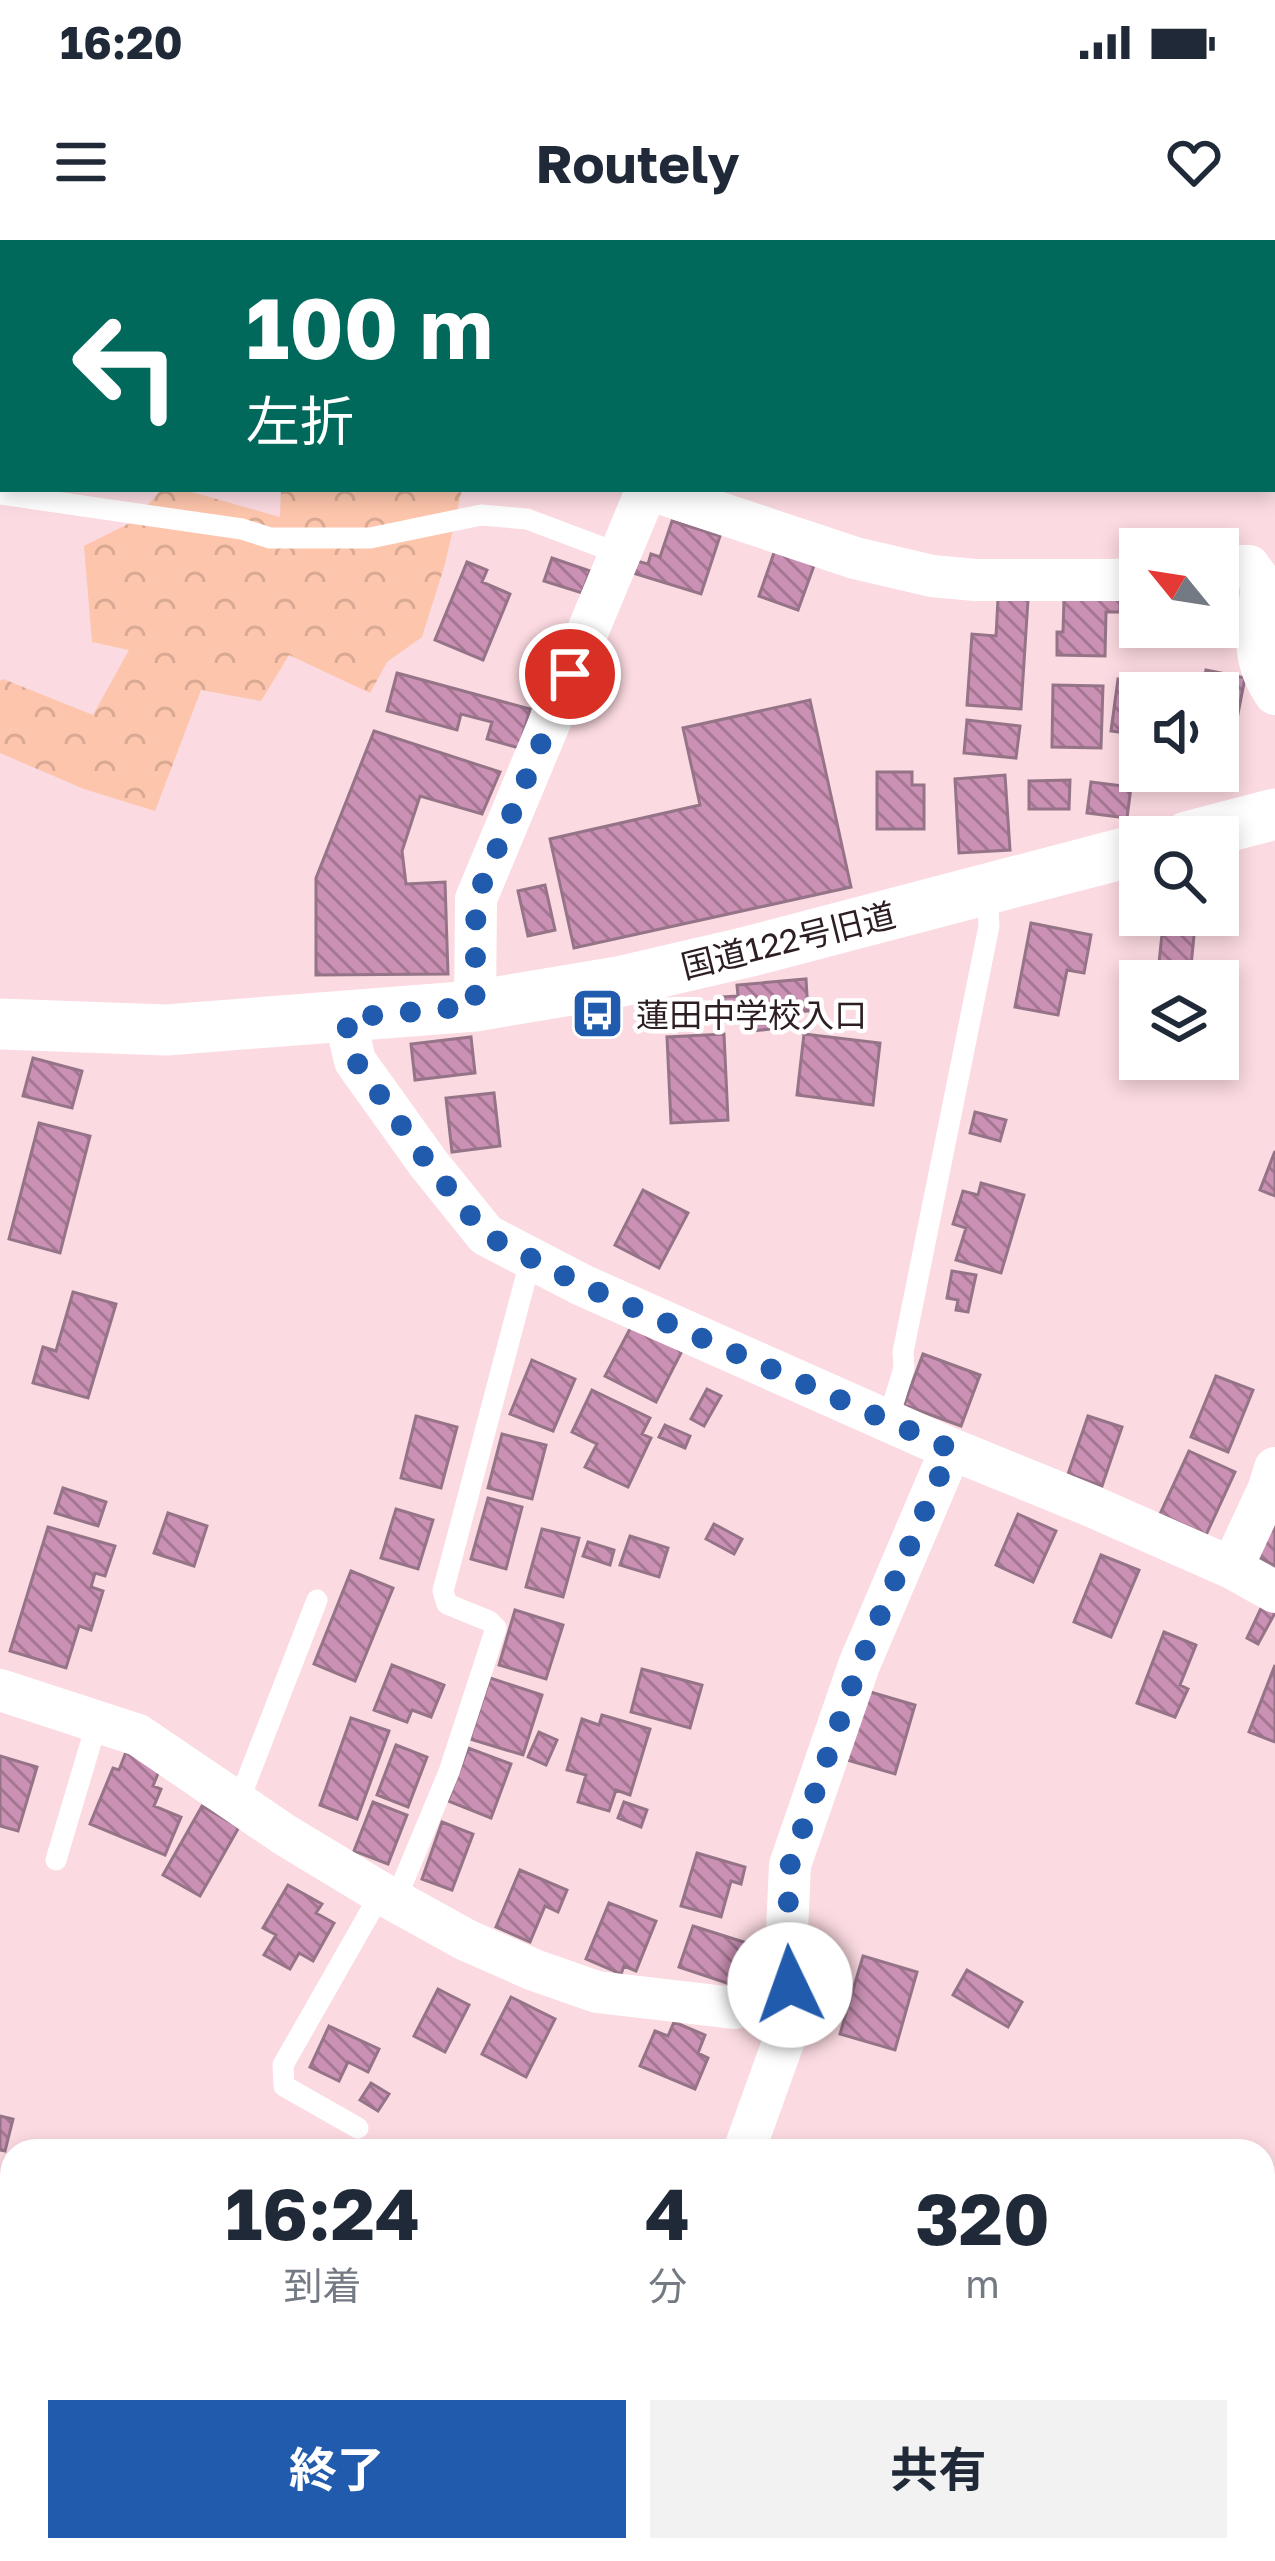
<!DOCTYPE html>
<html lang="ja">
<meta charset="utf-8">
<style>
:root{--surface:#fff;--page:#f2f2f3;--text:#1f2937;--muted:#747a83;--accent:#215bad}
body{margin:0;font-family:"Golos Text","Noto Sans JP",sans-serif;background:var(--page);color:var(--text);height:100vh;display:flex;flex-direction:column;font-size:45px;white-space:nowrap}
*{box-sizing:border-box;margin:0}
p{font-size:39px;color:var(--muted)}
.icon{flex:none;width:66px;height:66px;fill:none;stroke:currentColor;stroke-width:2;stroke-linecap:round;stroke-linejoin:round}
.map{position:relative;flex:1;overflow:hidden}
.panel{position:absolute;left:0px;top:1899px;width:1275px;height:423px;display:flex;flex-direction:column;background:var(--surface);border-radius:36px 36px 0 0;box-shadow:0 6px 18px #0003}
.panel>*{flex:none}
.guide{position:absolute;left:0px;top:0px;width:1275px;height:252px;box-shadow:0 6px 18px #0003;background:#00695c;color:#fff;overflow:hidden}
.needle{width:78px;rotate:300deg}
.buttons{position:absolute;left:1119px;top:288px;display:grid;gap:24px}
.buttons a{display:grid;place-items:center;width:120px;height:120px;border-radius:0px;background:var(--surface);box-shadow:0 6px 18px #0003;font-size:60px}
.pin{position:absolute;display:grid;place-items:center;width:102px;height:102px;color:#fff;margin:-51px;border:6px solid #fff;border-radius:50%;box-shadow:0 3px 12px #0007}
.me{position:absolute;width:132px;margin:-66px;rotate:357deg;stroke-linejoin:round;filter:drop-shadow(0 0 9px #0008)}
.turn{display:flex;align-items:center;gap:42px;height:252px;padding:0 48px;font-size:54px}
.turn .icon{width:156px;height:156px;stroke-width:2.5}
.turn b{display:block;font-size:84px;line-height:102px}
.eta{display:flex;justify-content:space-evenly;align-items:center;height:204px;text-align:center}
.eta b{font-size:72px;font-weight:700;line-height:84px}
.action{display:flex;gap:24px;margin-top:auto;padding:24px 48px}
.action a{flex:1;height:138px;border-radius:0px;background:var(--accent);color:#fff;font-size:48px;font-weight:700;line-height:138px;text-align:center}
.action a+a{background:var(--page);color:var(--text)}
.status{display:flex;justify-content:space-between;align-items:center;height:84px;padding:0 60px;background:var(--surface);direction:ltr}
.status svg{height:33px;fill:currentColor}
header{display:flex;justify-content:space-between;align-items:center;height:156px;padding:0 48px;background:var(--surface);font-size:54px;font-weight:700}
.map>svg:first-child{display:block}
.built{fill:#fac8d3}
.forest{fill:url(#forest-crowns)}
.building{fill:url(#building-back-hatch);stroke:#957488;stroke-width:3}
.lines{fill:none;stroke-linecap:round;stroke-linejoin:round}
.service{stroke:#fff;stroke-width:21}
.minor{stroke:#fff;stroke-width:42}
.tertiary{stroke:#fff;stroke-width:51}
.route{stroke:#215bad;stroke-width:21;stroke-dasharray:0 37.8}
.labels{text-anchor:middle;dominant-baseline:central;stroke-width:9;stroke-linejoin:round;paint-order:stroke}
.street-label{font-size:33px;fill:#2d1e22;stroke:#fff}
.poi-label{font-size:33px;fill:#2d1e22;stroke:#fff;text-anchor:start}
</style>
<div class="status"><b>16:20</b><svg viewBox="0 0 49 12"><path d="M0 12V9h3v3zM5 12V6h3v6zM10 12V3h3v9zM15 12V0h3v12zM26 1h20v11H26zM47 4h2v5h-2z"/></svg></div>
<header><svg class="icon" aria-label="menu" viewBox="0 0 24 24"><path d="M4 6h16M4 12h16M4 18h16"/></svg>Routely<svg class="icon" aria-label="heart" viewBox="0 0 24 24"><path d="M12 20l-8-8c-3-5 5-10 8-4 3-6 11-1 8 4z"/></svg></header>
<div class="map">
<svg width="1275" height="2321" viewBox="0 0 1275 2321">
<defs>
<pattern id="forest-crowns" width="20" height="18" patternUnits="userSpaceOnUse" patternTransform="scale(3)"><rect width="20" height="18" fill="#fdc5ab"/><path d="M2 6a3 3 0 1 1 6 0M12 15a3 3 0 1 1 6 0" fill="none" stroke="#d9a993"/></pattern>
<pattern id="building-back-hatch" width="6" height="6" patternUnits="userSpaceOnUse" patternTransform="scale(3)"><rect width="6" height="6" fill="#ca91b4"/><path d="M-1 5l2 2M0 0l6 6M5-1l2 2" fill="none" stroke="#a47692"/></pattern>
</defs>
<rect width="100%" height="100%" fill="#fbdae1"/>
<path class="built" d="M1275,2042V2321H1146L1151,2310H1263V2068Z"/>
<path class="forest" d="M162,249H181L280,277L281,249H462L445,324L422,397L387,422L370,453L289,415L261,461L201,450L155,571L84,549L0,513V441L3,439L93,475L129,410L92,402L84,306L132,282Z"/>
<path class="building" d="M0,155H3V234H0Z
M672,281L720,296L701,354L633,333L637,321L648,324L651,314L660,317Z
M775,310L815,323L798,370L759,356Z
M552,318L590,331L582,353L544,341Z
M467,322L487,330L482,342L510,354L483,420L435,400Z
M1120,352V372H1106L1105,416L1057,415V392H1063L1064,358Z
M998,359L1028,360L1021,469L967,465L972,394L996,396Z
M1206,430L1245,438L1232,504L1218,502V453H1201Z
M397,433L530,469L519,508L487,499L492,482L461,474L457,490L387,471Z
M1118,439L1163,445L1162,453H1140V495L1111,491Z
M1053,445L1103,446L1101,508L1052,507Z
M810,460L851,647L574,708L550,599L700,565L683,488Z
M967,480L1020,486L1016,518L964,513Z
M374,491L500,532L482,574L420,556L402,611L406,644L445,642L448,734L316,735V638Z
M877,532H912V545H924V589H877Z
M1005,535L1010,610L959,613L955,539Z
M1070,540L1069,569H1029V541Z
M1091,542L1131,547L1127,578L1087,573Z
M545,645L555,690L528,696L518,651Z
M1164,675H1196L1191,726L1159,723Z
M1031,683L1091,695L1084,733L1067,730L1058,775L1015,767Z
M806,739L808,771L789,773L790,787L751,791L750,779L725,782L723,757L738,756L737,745Z
M724,794L728,880L671,883L667,797Z
M804,794L880,803L873,865L797,855Z
M471,797L475,833L415,840L411,804Z
M33,818L82,831L72,868L23,856Z
M494,853L500,906L452,912L446,858Z
M975,872L1006,880L1000,901L970,893Z
M39,883L90,896L60,1013L9,999Z
M1275,911V956L1260,950Z
M981,943L1024,955L1001,1033L956,1020L966,988L953,984L963,951L978,955Z
M643,950L688,973L659,1028L615,1005Z
M952,1031L976,1035L968,1072L956,1070L958,1060L947,1058Z
M73,1052L116,1064L88,1158L33,1143L43,1107L56,1111Z
M632,1085L682,1111L656,1162L605,1136Z
M923,1114L980,1135L961,1186L904,1165Z
M532,1120L575,1139L553,1191L510,1174Z
M1216,1136L1253,1150L1228,1212L1191,1197Z
M707,1149L721,1156L704,1186L691,1179Z
M592,1150L650,1178L642,1194L651,1198L628,1247L585,1227L597,1204L572,1192Z
M416,1176L457,1187L441,1248L401,1238Z
M1088,1176L1122,1187L1102,1246L1068,1234Z
M665,1185L690,1196L685,1208L659,1197Z
M502,1194L546,1205L532,1259L488,1248Z
M1189,1211L1235,1232L1206,1295L1160,1274Z
M63,1248L106,1262L98,1286L55,1273Z
M488,1258L522,1267L506,1329L471,1319Z
M396,1269L433,1280L418,1329L381,1318Z
M168,1273L207,1286L194,1326L154,1313Z
M1018,1274L1056,1291L1033,1342L996,1325Z
M1275,1282V1326L1256,1316Z
M714,1284L742,1299L734,1314L706,1299Z
M48,1287L115,1306L105,1336L95,1333L91,1347L103,1351L91,1390L79,1386L66,1428L10,1411Z
M542,1289L579,1298L563,1357L526,1347Z
M630,1296L668,1308L659,1337L620,1325Z
M588,1302L614,1310L610,1325L583,1316Z
M1101,1315L1139,1330L1111,1397L1074,1382Z
M351,1331L393,1348L355,1441L314,1424Z
M1262,1366L1275,1373L1258,1404L1247,1398Z
M515,1370L563,1385L546,1439L499,1425Z
M1164,1392L1196,1405L1180,1445L1188,1449L1175,1477L1137,1463Z
M392,1425L444,1445L431,1477L412,1470L407,1482L374,1470Z
M1275,1425V1502L1249,1492Z
M642,1429L702,1445L690,1488L631,1472Z
M490,1438L542,1455L523,1515L470,1499Z
M867,1451L915,1465L895,1534L847,1520Z
M602,1475L650,1489L630,1555L616,1550L609,1571L578,1562L586,1535L567,1530L582,1479L599,1485Z
M351,1478L389,1491L357,1579L320,1565Z
M539,1492L557,1500L546,1525L528,1517Z
M396,1505L427,1517L408,1567L377,1555Z
M468,1508L511,1524L491,1578L448,1561Z
M126,1512L161,1526L153,1546L161,1549L154,1566L181,1577L165,1615L90,1584L113,1528L119,1530Z
M0,1516L37,1527L18,1591L0,1586Z
M373,1562L407,1575L388,1624L354,1611Z
M624,1562L647,1570L641,1587L618,1578Z
M202,1566L239,1587L200,1656L163,1635Z
M442,1582L473,1594L452,1650L422,1639Z
M697,1613L745,1627L741,1644L731,1641L721,1677L681,1666Z
M520,1630L567,1650L558,1672L545,1666L530,1702L496,1687Z
M288,1645L322,1664L316,1673L334,1683L313,1721L299,1713L290,1729L264,1715L276,1695L263,1688Z
M609,1663L656,1681L636,1731L624,1726L621,1734L586,1719Z
M693,1686L750,1704L736,1746L679,1727Z
M863,1716L917,1732L895,1810L840,1794Z
M967,1730L1022,1762L1008,1787L953,1755Z
M823,1733L843,1738L835,1768L815,1763Z
M438,1749L469,1765L445,1812L414,1796Z
M511,1757L555,1779L526,1837L482,1814Z
M674,1782L705,1795L698,1813L708,1818L695,1849L640,1826L655,1791L668,1796Z
M329,1786L379,1809L368,1832L348,1822L339,1841L310,1827Z
M371,1843L389,1854L378,1871L360,1860Z
M0,1876L13,1879L5,1911L0,1910Z
M0,1979H12V2048H0Z
M1275,2095V2221L1265,2241L1263,2118Z
M0,2105H12V2250H0Z
M552,2310H596L594,2321H550Z"/>
<g class="lines">
<path class="service" d="M213,3L215,0
M0,58H3
M0,254L242,289L270,298H370L481,275L527,279L620,314
M888,1180L904,1128L903,1112L989,686L987,652
M238,1563L317,1360
M56,1620L97,1482
M396,1659L449,1532L496,1388L489,1381L447,1364L443,1351L531,1018
M358,1888L284,1846L283,1825L381,1653"/>
<path class="minor" d="M704,3V0
M648,249L855,318L932,336L975,340H1118L1140,336
M1218,326H1249L1262,344C1258,386 1249,417 1275,454
M475,766L476,659L647,249
M345,778L355,821L428,923L486,995L582,1045L951,1209L1089,1265L1232,1328L1275,1352
M1232,1328L1269,1248L1275,1228
M0,1450L138,1495L285,1595L381,1653L466,1700L534,1730L597,1752L734,1768L790,1745
M744,1911L789,1786L790,1745L787,1691L790,1625L859,1425L951,1209
M665,2310L666,2321"/>
<path class="tertiary" d="M1187,597L1275,574
M0,784L166,790L475,766L618,742L747,712L1140,609"/>
</g>
<g class="lines">
<path class="route" d="M570,434L476,659L475,766L345,778L355,820L428,923L486,995L582,1045L951,1209L859,1425L790,1625L787,1691L790,1745"/>
</g>
<defs>
<symbol id="bus-square" viewBox="-11 -11 22 22"><rect x="-9" y="-9" width="18" height="18" rx="4" fill="#215bad" stroke="#fff"/><path d="M-5-6H5V4H4V6H2V4H-2V6H-4V4H-5ZM-3.5-4V0h7V-4ZM-3.5 1.2v1.5H-2V1.2ZM2 1.2v1.5H3.5V1.2Z" fill="#fff"/></symbol>
</defs>
<g fill-rule="evenodd">
<use href="#bus-square" x="568" y="744" width="59" height="59"/>
</g>
<g class="labels">
<g class="street-label">
<text transform="translate(788 700) rotate(-14)">国道122号旧道</text>
</g>
<g class="poi-label">
<text x="636" y="774">蓮田中学校入口</text>
</g>
</g>
</svg>
<div class="buttons">
<a><svg class="needle" viewBox="-14 -14 28 28"><path d="M0-13l5 13h-10z" fill="#e53935"/><path d="M0 13l5-13h-10z" fill="#747a83"/></svg></a>
<a><svg class="icon" aria-label="sound" viewBox="0 0 24 24"><path d="M4 9h4l5-4v14l-5-4H4zM17 9q2 3 0 6"/></svg></a>
<a><svg class="icon" aria-label="search" viewBox="0 0 24 24"><circle cx="10" cy="10" r="6"/><path d="M15 15l6 6"/></svg></a>
<a><svg class="icon" aria-label="layers" viewBox="0 0 24 24"><path d="M12 4l9 5-9 5-9-5zM3 14l9 5 9-5"/></svg></a>
</div>
<div class="pin" style="left:570px;top:434px;background:#d93025"><svg class="icon" aria-label="arrive" viewBox="0 0 24 24"><path d="M6 21V4h12l-3 4 3 4H6"/></svg></div>
<svg class="me" style="left:790px;top:1745px" viewBox="-20 -20 40 40"><circle r="19" fill="#fff"/><path d="M0-13L10 11 0 6-10 11z" fill="#215bad"/></svg>
<div class="guide">
<div class="turn"><svg class="icon" aria-label="left" viewBox="0 0 24 24"><path d="M17 20v-9H6M10 6l-5 5 5 5"/></svg><div><b>100 m</b>左折</div></div>
</div>
<section class="panel">
<div class="eta">
<div><b>16:24</b><p>到着</p></div>
<div><b>4</b><p>分</p></div>
<div><b>320</b><p>m</p></div>
</div>
<div class="action"><a>終了</a><a>共有</a></div>
</section>
</div>
